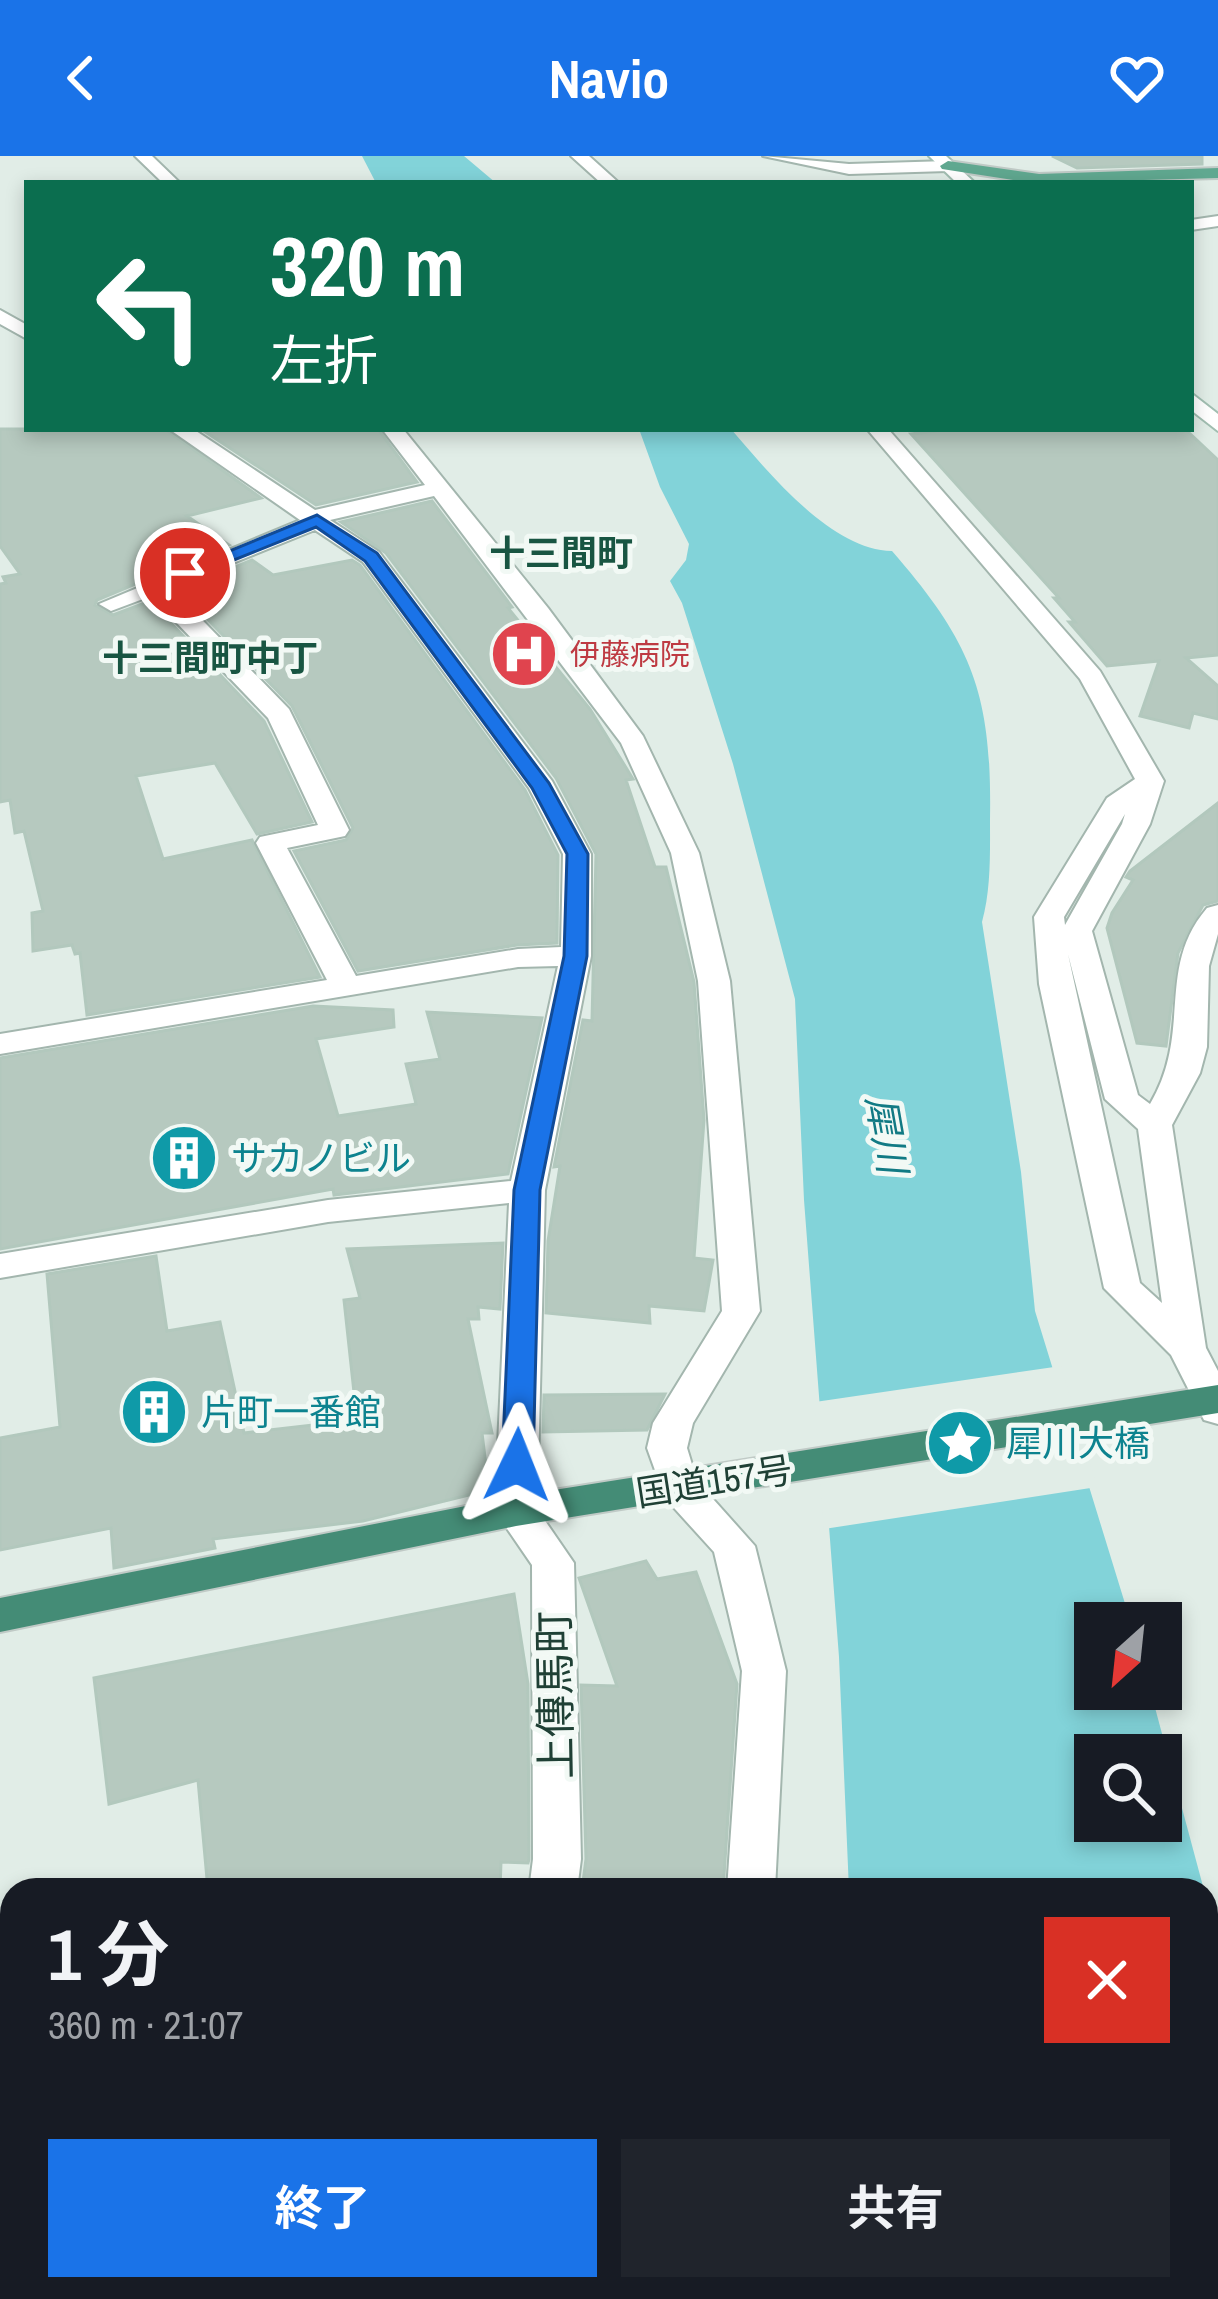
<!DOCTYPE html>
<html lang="ja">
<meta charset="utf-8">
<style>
:root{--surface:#171b24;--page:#20242c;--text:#f1f3f6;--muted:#9ea1a6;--accent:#1a73e8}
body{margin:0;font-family:"Archivo Narrow","Noto Sans JP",sans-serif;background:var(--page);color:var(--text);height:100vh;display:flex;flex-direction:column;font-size:45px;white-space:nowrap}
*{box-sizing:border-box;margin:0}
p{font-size:39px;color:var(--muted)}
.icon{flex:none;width:66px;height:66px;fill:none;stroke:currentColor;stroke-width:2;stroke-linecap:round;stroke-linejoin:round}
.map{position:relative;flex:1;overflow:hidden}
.panel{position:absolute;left:0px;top:1722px;width:1218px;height:423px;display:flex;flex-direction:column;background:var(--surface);border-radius:36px 36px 0 0;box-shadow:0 6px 18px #0003}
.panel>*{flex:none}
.top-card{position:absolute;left:24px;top:24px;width:1170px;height:252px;border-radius:0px;box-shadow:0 6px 18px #0003;background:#0b6e4f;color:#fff;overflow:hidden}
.needle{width:78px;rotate:207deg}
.buttons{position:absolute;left:1074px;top:1446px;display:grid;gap:24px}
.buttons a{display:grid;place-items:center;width:108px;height:108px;border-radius:0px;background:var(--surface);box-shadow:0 6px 18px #0003;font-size:60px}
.pin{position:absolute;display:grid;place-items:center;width:102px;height:102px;color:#fff;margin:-51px;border:6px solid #fff;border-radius:50%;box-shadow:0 3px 12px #0007}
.me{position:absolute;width:132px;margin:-66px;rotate:2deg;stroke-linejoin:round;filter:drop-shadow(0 0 9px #0008)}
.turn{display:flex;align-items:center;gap:42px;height:252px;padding:0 48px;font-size:54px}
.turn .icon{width:156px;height:156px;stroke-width:2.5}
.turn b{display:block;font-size:84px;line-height:102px}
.round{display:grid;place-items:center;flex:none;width:126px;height:126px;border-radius:0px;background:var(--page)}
.overview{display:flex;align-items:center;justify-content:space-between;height:204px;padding:0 48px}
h1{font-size:72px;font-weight:700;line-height:90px}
.button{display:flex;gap:24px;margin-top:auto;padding:24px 48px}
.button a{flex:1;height:138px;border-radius:0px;background:var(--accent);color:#fff;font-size:48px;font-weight:700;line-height:138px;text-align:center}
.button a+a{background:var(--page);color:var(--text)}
header{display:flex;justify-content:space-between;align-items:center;height:156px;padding:0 48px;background:var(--accent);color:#fff;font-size:54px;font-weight:700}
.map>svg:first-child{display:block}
.green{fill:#b7e1bf}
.water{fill:#82d3d9;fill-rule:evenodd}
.pier{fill:#e1ede7}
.building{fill:#b6c9bf;stroke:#b2c8bd;stroke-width:3}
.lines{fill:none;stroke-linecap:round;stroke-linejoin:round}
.minor-casing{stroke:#a3b6ae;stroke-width:4}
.tertiary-casing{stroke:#a3b6ae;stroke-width:4}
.secondary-casing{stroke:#a1beb1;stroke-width:4}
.primary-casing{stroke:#c0cac6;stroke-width:4}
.trunk-casing{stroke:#c0cac6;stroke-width:4}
.minor{fill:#fff;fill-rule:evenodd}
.tertiary{fill:#fff;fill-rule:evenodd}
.secondary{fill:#fff;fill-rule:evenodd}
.primary{fill:#60a890;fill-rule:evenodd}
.trunk{fill:#448c76;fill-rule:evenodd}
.route{fill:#1a73e8;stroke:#114b97;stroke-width:3}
.labels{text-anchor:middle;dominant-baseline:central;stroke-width:10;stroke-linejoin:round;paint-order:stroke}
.far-health-label{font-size:30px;fill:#be3a42;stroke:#f2f9f5;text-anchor:start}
.far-quarter-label{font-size:36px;font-weight:bold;fill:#185542;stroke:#f2f9f5}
.culture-label{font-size:36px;fill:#0d838f;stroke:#f2f9f5;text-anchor:start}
.street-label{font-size:36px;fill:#1f4035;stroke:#f2f9f5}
.water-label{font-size:39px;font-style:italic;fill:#117a84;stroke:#f2f9f5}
.near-street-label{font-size:42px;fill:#1f4035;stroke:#f2f9f5}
</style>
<header><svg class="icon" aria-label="back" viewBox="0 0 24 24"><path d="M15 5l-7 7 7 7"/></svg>Navio<svg class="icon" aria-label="heart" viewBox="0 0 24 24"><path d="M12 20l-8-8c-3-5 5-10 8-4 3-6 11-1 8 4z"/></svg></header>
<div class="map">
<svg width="1218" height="2143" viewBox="0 0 1218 2143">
<rect width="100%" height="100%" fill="#e1ede7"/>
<path class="green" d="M127,2133H287V2143H127Z"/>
<path class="water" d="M362,0H464L496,27H376Z
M639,273H731C769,317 831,394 892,395C974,489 992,540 990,664C990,699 991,733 982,766L1021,1016L1035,1155L1131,1467H1095V1533H1150L1204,1734H849L839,1501L804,1044L795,843L733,608L682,447L670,425L686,404L689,388L660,331ZM1095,1599H1161V1665H1095Z
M1206,1740L1218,1785V2143H826L824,2133H1206Z"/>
<path class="pier" d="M1061,1210L1097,1331L824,1373L815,1246Z"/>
<path class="building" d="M1052,0H1202V8L1077,12Z
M0,273H165L261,342L187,360L229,389L97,444L95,449L113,459L150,445L264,565L312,666L257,678L215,607L136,620L163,703L252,684L320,821L87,859L80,797L75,798L72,789L33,795L32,757L43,755L24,675L15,677L10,644L0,646V428L6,427L3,421L20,418L0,390Z
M201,273H378L417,326L316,349Z
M953,273H1185L1218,304V499L1186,502L1218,530V563L1193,557L1189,572L1140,560L1159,505L1107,510L1069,466H1075L1054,442H1059L911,278Z
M432,345L512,451L508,452L590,553L633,623L626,624L655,711H666L694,826L704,964L694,1102L713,1104L704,1155L649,1150L650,1167L546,1157L548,1085L560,1010L554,1011L583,864L592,865L596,698L556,622L386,397L341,366Z
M252,404L273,419L352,404L360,409L525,634L558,699L557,787L517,789L358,815L294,695L346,684L353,672L292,550L179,434Z
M1218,647V745L1203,749L1178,797L1166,890L1137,887L1107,772L1112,757L1133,724L1126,721L1130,715Z
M313,850L393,854L394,871L316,883L338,960L416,948L406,908L440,903L427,856L542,862L508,1018L334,1039L333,1033L0,1093V902Z
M503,1087L500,1153L478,1151L479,1163H468L492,1277H482L489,1334L363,1365L213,1383L215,1392L114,1412L111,1372L0,1394V1282L60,1271L47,1118L156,1100L167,1175L220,1166L244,1277L357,1264L344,1144L360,1142L347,1093Z
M665,1238L647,1274L543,1276L544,1239Z
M646,1405L657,1423L696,1416L737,1528L723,1734H582L586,1703L581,1529L617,1530L579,1422Z
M514,1438L528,1528L529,1703L528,1707L501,1706L500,1734H208L198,1624L109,1648L94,1522Z"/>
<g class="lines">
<defs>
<path id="minor" d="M135,0H152L180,27H163Z
M571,0H589L619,27H601Z
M1218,60V70L1191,74V64Z
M0,154L27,169V183L0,168Z
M169,273H193L315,354L425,329L382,273H403L548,452L643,580L699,697L730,825L760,1155L693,1267L687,1292L697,1325L755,1390L786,1515L775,1734H727L742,1515L714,1396L665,1342L647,1292L653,1267L722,1155L698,825L671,697L621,587L434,340L330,364L379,396L552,625L591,698V800L545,1034L537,1353L574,1407L581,1703L577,1734H529L533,1703L532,1409L495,1355L509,1047L328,1066L0,1122V1098L328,1044L511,1025L558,810L518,811L0,898V878L327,824L256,687L260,681L318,669L268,562L151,440L111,455L99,448L300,364ZM315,374L363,406L529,632L563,698L561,791L518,793L356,820L287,692L345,680L349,674L289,553L171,432Z
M867,273H888L1100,515L1164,625L1150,668L1092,775L1138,939L1150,948C1193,876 1155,813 1207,752L1218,749V778L1209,810L1207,891L1200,917L1172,969L1206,1192L1218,1215V1268L1204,1264L1171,1199L1104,1132L1039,828L1034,761L1107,642L1135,623L1080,523ZM1125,658L1122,668L1065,769L1064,761ZM1068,798L1105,943L1138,973L1162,1147L1140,1127Z
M12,1977V2029L0,2032V1980Z
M498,2133H554V2143H498Z
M698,2133H754V2143H698Z"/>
<path id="tertiary" d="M763,0L849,8L948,5L956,10L948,15L849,18Z"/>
<path id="secondary" d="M929,0H946L975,27H957Z
M1191,237L1218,258V275L1191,254Z"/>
<path id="primary" d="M948,5L1039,18L1218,12V22L1033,27L942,13L940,10Z"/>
<path id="trunk" d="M1218,1229V1257L516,1370L0,1476V1442L516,1340Z"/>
</defs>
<use href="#minor" class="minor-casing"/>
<use href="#tertiary" class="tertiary-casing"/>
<use href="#secondary" class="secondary-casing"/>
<use href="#primary" class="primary-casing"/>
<use href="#trunk" class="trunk-casing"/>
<use href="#minor" class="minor"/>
<use href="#tertiary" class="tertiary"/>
<use href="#secondary" class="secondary"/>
<use href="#primary" class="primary"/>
<use href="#trunk" class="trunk"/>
</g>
<path class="route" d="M317,359L377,397L549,627L588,698L587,800L540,1034L533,1309L528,1317H506L502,1309L514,1034L564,800L567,698L532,632L365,405L316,371L192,421L176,417Z"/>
<defs>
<symbol id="hospital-disc" viewBox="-11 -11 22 22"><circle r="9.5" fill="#e0444e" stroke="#f2f9f5"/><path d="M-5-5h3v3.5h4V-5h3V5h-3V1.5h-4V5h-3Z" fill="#fff"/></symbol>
<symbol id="building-disc" viewBox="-11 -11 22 22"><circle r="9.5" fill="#0f9aa8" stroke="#f2f9f5"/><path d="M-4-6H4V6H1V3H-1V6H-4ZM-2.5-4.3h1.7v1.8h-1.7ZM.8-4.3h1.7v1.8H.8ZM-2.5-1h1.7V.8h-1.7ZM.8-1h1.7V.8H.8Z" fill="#fff"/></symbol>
<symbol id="sight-disc" viewBox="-11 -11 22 22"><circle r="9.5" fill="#0f9aa8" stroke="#f2f9f5"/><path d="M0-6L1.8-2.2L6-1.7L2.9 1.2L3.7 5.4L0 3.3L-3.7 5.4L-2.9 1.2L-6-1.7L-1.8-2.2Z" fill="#fff"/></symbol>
</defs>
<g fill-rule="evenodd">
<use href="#hospital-disc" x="486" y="460" width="76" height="76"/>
<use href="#building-disc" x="146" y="964" width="76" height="76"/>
<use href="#building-disc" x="116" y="1218" width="76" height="76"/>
<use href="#sight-disc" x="922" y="1249" width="76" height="76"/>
</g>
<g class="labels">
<g class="far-health-label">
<text x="570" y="498">伊藤病院</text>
</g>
<g class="far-quarter-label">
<text x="561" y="397">十三間町</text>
<text x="210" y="502">十三間町中丁</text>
</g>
<g class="culture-label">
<text x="231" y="1002">サカノビル</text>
<text x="201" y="1256">片町一番館</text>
<text x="1006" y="1287">犀川大橋</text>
</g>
<g class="street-label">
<text transform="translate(714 1325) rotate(-9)">国道157号</text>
</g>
<g class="water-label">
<text transform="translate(887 978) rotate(80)">犀川</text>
</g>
<g class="near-street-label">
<text transform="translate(555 1539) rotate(-91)">上傳馬町</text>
</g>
</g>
</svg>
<div class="buttons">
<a><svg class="needle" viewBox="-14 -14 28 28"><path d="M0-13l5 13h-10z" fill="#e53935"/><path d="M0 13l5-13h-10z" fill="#9ea1a6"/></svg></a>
<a><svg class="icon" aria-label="search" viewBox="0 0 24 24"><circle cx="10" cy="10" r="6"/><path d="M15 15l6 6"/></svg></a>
</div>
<div class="pin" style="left:185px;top:417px;background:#d93025"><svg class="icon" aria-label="arrive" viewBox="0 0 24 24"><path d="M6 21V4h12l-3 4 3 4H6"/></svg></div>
<svg class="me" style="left:517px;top:1309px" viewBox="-20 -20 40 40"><path d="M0-17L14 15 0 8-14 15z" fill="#1a73e8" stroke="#fff" stroke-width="4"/></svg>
<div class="top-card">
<div class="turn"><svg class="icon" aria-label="left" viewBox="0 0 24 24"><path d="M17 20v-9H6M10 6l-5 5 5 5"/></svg><div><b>320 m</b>左折</div></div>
</div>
<section class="panel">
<div class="overview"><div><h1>1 分</h1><p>360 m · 21:07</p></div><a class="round" style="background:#d93025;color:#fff"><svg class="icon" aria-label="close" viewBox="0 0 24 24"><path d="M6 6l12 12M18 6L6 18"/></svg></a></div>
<div class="button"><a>終了</a><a>共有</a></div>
</section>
</div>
